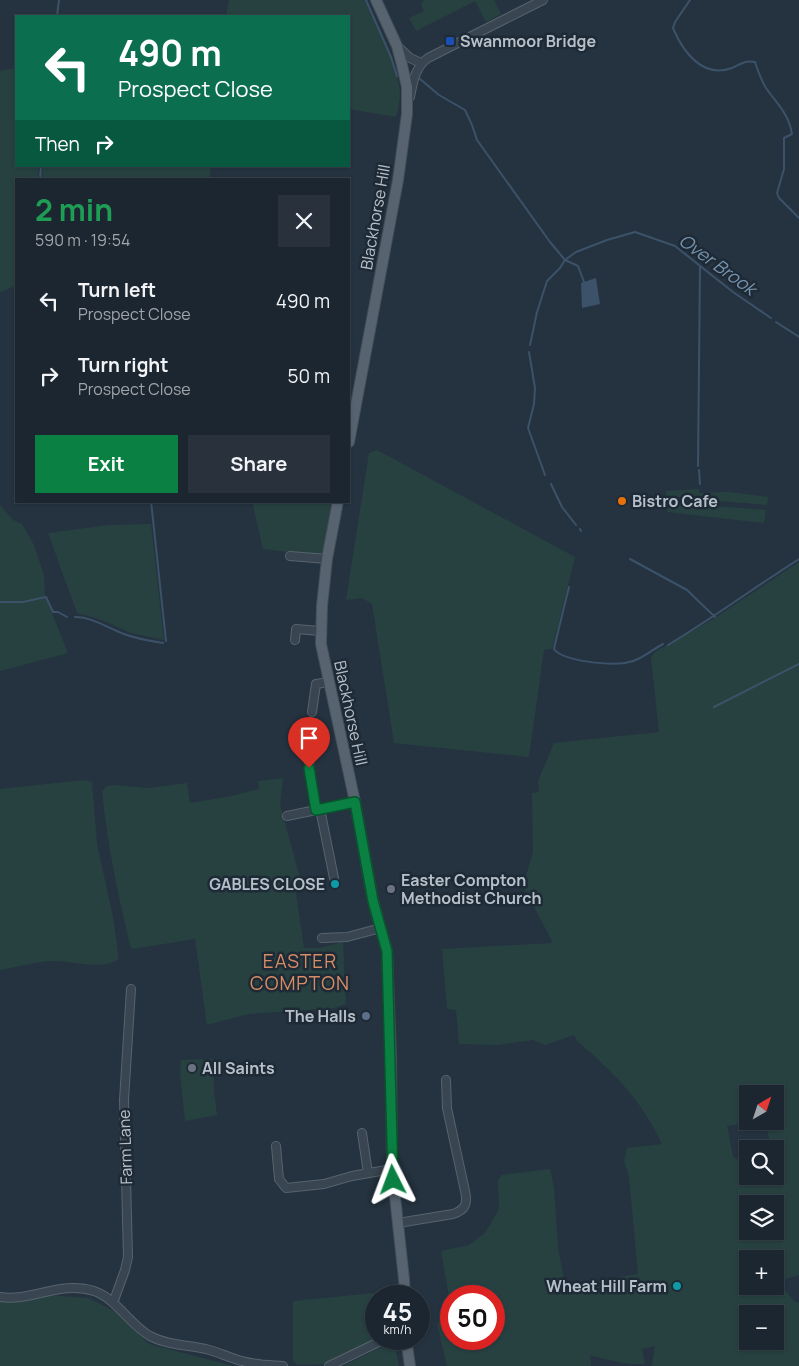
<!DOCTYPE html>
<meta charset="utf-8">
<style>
:root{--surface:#1c2630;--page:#29323c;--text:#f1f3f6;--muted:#a0a5ab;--line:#3a434c;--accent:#0b8043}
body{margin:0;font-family:Manrope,sans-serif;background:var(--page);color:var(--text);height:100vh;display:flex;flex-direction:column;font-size:19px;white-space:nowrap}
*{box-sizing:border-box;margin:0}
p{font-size:16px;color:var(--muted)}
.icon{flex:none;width:28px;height:28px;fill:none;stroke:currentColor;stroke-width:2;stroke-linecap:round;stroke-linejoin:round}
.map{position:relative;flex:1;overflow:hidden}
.panel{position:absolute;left:15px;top:178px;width:335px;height:325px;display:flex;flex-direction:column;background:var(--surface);border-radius:0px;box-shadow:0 1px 4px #0004,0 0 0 1px var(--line)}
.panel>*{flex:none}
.hud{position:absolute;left:15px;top:15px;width:335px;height:152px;border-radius:0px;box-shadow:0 1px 4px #0004,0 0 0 1px var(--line);background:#0b6e4f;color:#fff;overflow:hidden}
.needle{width:32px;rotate:39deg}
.controls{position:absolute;left:739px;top:1085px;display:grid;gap:10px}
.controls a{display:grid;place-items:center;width:45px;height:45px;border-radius:0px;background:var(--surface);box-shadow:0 1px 4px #0004,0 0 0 1px var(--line);font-size:25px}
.speed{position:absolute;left:365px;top:1285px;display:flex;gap:10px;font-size:25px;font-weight:700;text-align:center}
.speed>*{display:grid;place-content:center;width:65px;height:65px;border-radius:50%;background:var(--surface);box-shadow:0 1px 4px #0004,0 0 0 1px var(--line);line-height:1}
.speed small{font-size:12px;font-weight:400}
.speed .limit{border:8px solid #d22;background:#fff;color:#111}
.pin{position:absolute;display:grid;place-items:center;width:42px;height:42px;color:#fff;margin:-51px -21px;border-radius:50% 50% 50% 0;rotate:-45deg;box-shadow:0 0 5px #0007}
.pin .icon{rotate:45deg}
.me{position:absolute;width:55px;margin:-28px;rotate:357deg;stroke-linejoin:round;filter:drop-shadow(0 0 4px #0008)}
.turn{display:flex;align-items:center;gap:18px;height:105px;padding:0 20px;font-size:22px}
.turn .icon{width:65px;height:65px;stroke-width:2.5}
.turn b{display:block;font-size:35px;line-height:42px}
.then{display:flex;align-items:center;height:48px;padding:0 20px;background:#0003;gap:10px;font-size:19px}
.round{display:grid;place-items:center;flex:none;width:52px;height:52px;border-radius:0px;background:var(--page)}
.headline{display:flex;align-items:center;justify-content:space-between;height:85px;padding:0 20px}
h1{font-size:30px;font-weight:700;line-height:38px;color:#1e9e55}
.primary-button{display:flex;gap:10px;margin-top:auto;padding:10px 20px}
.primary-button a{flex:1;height:58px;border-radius:0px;background:var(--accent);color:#fff;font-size:20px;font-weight:700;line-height:58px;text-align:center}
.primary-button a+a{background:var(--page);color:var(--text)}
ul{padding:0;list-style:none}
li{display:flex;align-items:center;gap:15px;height:75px;padding:0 20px}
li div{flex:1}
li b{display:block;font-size:19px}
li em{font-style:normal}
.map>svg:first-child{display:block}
.green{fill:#274141;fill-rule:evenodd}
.water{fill:#3b5269}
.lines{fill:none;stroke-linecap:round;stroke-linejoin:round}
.stream{stroke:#3b5269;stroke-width:2}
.minor-casing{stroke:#57636d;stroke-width:10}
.major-casing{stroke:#434e59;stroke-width:12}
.minor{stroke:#394550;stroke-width:8}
.major{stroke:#576470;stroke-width:10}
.route-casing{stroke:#07532c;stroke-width:12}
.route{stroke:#0b8043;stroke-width:9}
.transit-dot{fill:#1a4fb4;stroke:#1e2a35;stroke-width:2}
.food-dot{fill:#e8710a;stroke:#1e2a35;stroke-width:2}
.culture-dot{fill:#0f9aa8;stroke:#1e2a35;stroke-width:2}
.worship-dot{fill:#6b7280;stroke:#1e2a35;stroke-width:2}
.service-dot{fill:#5c6f8a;stroke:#1e2a35;stroke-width:2}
.labels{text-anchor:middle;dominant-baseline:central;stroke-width:5;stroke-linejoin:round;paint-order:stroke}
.poi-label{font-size:16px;font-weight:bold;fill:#b6c0ca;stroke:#1e2a35;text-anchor:start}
.street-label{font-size:16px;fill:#b6c0ca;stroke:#1e2a35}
.water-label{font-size:18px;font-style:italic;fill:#7693ad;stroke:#1e2a35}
.quarter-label{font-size:19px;letter-spacing:1px;fill:#d68c65;stroke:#1e2a35}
</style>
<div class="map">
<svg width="799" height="1366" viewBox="0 0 799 1366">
<rect width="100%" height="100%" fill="#253340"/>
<path class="green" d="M229,0H366C380,29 397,61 400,93C400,101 398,110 396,117L349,109V16H226Z
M424,0H494L501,14L486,22L475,1L416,31L409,18L424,11L421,5Z
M16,68V166H39L38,179H16V286L0,292V71Z
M43,166H211L209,179H42Z
M377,450L575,557L552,649L544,650L529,757L394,743L372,604L362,598L346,600L369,453Z
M699,489V493L729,492L768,497L767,505L666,496V491Z
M252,501H332L323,556L263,549Z
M668,503L766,510L764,523L667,512Z
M0,505L13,520L22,524L34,545L44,575L45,596L68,653L0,671Z
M151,524L164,640L131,633L99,619L77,613L48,533L109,525Z
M799,562V1275L778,1281L795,1302L799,1303V1366H652L655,1346L642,1349L645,1364C629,1366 605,1359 590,1355L591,1366H447L437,1324L451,1314V1339H494V1296H451V1308L441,1251L469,1245L485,1233L499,1209L498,1180L502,1175L550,1169L554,1189L558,1248L565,1286L638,1274L629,1177L624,1161L627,1148L662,1144C643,1102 612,1070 577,1041L574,1035L545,1045L533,1040L498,1045L459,1044L456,1010L447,1009L442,949L553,943L523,886L533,852L532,793L539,792L538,781L554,743L659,732L651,657L655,652L715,618ZM748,1094H775V1121H765L772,1149H775L777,1167H775V1176H748L747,1164L733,1157L727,1126L760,1121H748ZM748,1204H775V1231H748ZM748,1259H775V1286H748ZM748,1314H775V1341H748Z
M283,778L280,804L301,882L295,887L304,948H320L343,942L346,1004L334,1008L248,1014L207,1025L195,939L132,949L130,945C118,894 107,843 102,791L107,786L114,785L149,788L187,783L190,803L232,796L259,789L258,781Z
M84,780L92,782L97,844L113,917L119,959C101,971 75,961 54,961C37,961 18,967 0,970V789Z
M213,1059L214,1090L217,1115L185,1121L180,1073L181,1060Z
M386,1292V1296H376V1337L362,1347L327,1364L297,1365L293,1360V1301Z
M49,1295L88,1298L116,1312L149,1344L233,1366H0V1301Z
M394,1341L399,1366H343Z"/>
<path class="water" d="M596,278L600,304L582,308L581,283Z"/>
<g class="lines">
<path class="stream" d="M366,0L391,57L397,76
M690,0L675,22L673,28C683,52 703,79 732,68C741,64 745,60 755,62C758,71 761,80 766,88C777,104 789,114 792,134L784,138V169L777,193L779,198L799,218
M57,16L59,0
M420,79L439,95L465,110L472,125L477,140L550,242L565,260L578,266L584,282
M40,179L41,166
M776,322L799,337
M530,345L537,312L547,281L560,268L565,260L576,252L607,240L635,232L675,246L733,292L771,318
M529,352L535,388L534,404L528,428L545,475
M698,466L700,266
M699,470L700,484
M551,484L562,507L576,525
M151,501L166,641
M580,529L581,531
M630,559L687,590L715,617
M569,587L555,644L554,649C564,662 610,665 625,663C640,661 650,651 663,644
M0,602H23L46,597L53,612H58L67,617
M75,617C92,617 108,628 124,634C137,639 150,641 163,643
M668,645C713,618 755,587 799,559
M714,707L799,664"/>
<defs>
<path id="minor" d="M397,46L410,58L421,63
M410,97C413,82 415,67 428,58L543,0
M290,556L327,559
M295,640L296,629L320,631
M312,712L316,684L329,682
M308,756L316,810
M320,809L334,878
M287,816L355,802
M322,938L347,937L381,928
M362,1133L368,1173
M276,1146L279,1179L286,1188L324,1184L352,1176L392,1169
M398,1223L453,1214C465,1210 468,1204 465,1191L447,1108L446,1080
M0,1297C31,1302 61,1280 94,1291C117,1299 129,1324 150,1336C167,1345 188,1345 206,1349C218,1352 230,1358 242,1361C255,1365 270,1365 283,1366
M113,1303L125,1270L128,1257L124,1100L131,989
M329,1366L385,1339"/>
<path id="major" d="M349,442L398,180L407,114V87L402,65L397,46L376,0
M338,501L327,559L322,606L321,644L355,802L373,901L387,951L391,1057L392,1169L404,1279L405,1296
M406,1339L410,1366"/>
</defs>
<use href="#minor" class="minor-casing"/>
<use href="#major" class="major-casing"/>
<use href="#minor" class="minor"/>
<use href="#major" class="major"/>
</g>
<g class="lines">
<defs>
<path id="route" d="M309,768L316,810L355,802L373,901L387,951L393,1180"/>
</defs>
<use href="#route" class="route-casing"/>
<use href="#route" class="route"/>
</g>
<rect class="transit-dot" x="445" y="36" width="10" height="10" rx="2.5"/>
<circle class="food-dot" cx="622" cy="501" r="5"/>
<g class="culture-dot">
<circle cx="335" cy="884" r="5"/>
<circle cx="677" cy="1286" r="5"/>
</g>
<g class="worship-dot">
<circle cx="391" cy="889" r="5"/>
<circle cx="192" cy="1068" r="5"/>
</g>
<circle class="service-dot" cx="366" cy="1016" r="5"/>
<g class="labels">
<g class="poi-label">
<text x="460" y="41">Swanmoor Bridge</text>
<text x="632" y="501">Bistro Cafe</text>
<text x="401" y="880">Easter Compton<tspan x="401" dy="18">Methodist Church</tspan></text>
<text x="325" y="884" text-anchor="end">GABLES CLOSE</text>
<text x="356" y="1016" text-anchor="end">The Halls</text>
<text x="202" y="1068">All Saints</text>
<text x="667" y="1286" text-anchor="end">Wheat Hill Farm</text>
</g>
<g class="street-label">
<text transform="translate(375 217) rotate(-80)">Blackhorse Hill</text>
<text transform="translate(351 713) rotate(78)">Blackhorse Hill</text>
<text transform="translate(125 1147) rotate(-92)">Farm Lane</text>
</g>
<g class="water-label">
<text transform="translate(718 264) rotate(36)">Over Brook</text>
</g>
<g class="quarter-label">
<text x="300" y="961">EASTER<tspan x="300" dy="22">COMPTON</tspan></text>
</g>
</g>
</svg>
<div class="controls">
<a><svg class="needle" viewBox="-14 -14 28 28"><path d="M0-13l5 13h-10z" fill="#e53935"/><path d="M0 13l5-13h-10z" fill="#a0a5ab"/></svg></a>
<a><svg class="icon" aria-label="search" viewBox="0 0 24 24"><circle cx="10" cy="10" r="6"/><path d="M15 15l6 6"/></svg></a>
<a><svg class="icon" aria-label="layers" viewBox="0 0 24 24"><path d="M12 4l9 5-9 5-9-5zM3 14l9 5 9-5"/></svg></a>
<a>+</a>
<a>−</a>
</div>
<div class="speed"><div>45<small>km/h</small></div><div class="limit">50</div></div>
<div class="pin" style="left:309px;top:768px;background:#d93025"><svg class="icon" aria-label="arrive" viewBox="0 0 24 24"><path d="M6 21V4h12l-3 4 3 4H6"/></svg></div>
<svg class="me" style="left:393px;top:1180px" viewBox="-20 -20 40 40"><path d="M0-17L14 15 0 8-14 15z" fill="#0b8043" stroke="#fff" stroke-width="4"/></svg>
<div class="hud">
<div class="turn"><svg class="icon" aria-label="left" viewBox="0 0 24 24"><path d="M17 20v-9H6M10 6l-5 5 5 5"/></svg><div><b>490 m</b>Prospect Close</div></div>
<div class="then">Then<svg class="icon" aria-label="right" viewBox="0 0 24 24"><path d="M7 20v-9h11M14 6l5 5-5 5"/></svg></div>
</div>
<section class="panel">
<div class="headline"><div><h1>2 min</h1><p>590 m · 19:54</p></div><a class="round"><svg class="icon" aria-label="close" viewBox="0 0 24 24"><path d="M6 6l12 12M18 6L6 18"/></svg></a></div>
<ul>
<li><svg class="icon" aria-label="left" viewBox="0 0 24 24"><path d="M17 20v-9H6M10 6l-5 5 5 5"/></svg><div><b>Turn left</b><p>Prospect Close</p></div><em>490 m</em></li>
<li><svg class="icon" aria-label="right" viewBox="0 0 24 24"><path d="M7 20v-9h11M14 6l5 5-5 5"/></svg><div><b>Turn right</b><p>Prospect Close</p></div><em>50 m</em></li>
</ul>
<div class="primary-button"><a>Exit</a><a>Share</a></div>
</section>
</div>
